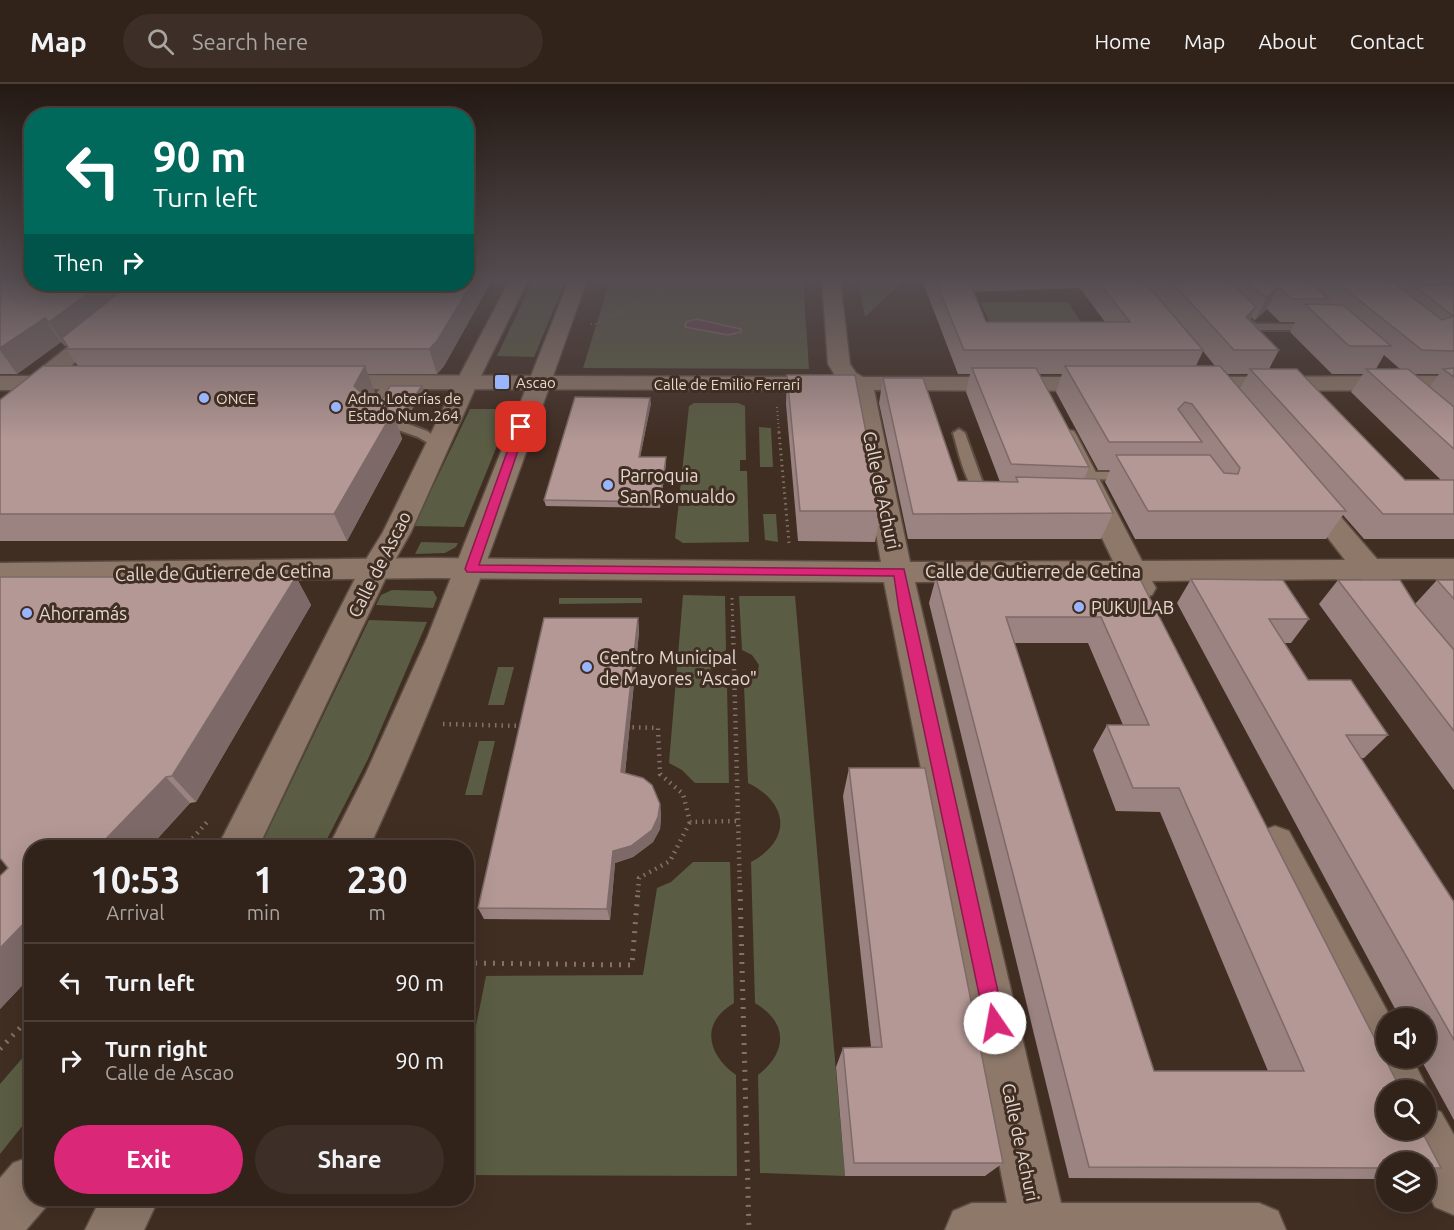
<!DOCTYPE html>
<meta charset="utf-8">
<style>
:root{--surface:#31221a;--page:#3d2f27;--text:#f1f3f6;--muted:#a8a4a2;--line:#4c3f39;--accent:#db2777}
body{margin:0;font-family:Ubuntu,sans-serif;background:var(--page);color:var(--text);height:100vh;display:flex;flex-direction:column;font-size:22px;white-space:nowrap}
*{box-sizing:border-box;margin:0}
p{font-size:20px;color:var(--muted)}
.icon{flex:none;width:33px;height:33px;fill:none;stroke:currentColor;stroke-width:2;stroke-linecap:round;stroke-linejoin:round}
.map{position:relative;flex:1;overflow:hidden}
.panel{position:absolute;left:24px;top:756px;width:450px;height:366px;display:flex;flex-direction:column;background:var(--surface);border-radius:24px;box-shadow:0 6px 24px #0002,0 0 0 2px var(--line)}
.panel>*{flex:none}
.banner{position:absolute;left:24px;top:24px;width:450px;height:183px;border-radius:24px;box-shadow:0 6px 24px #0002,0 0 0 2px var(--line);background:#00695c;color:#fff;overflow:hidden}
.controls{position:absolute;left:1376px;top:924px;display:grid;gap:12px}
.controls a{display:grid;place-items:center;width:60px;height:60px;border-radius:50%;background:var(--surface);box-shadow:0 6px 24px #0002,0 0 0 2px var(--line);font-size:30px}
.pin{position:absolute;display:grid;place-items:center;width:51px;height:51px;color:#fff;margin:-26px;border-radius:12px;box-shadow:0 3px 9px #0006}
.me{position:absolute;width:66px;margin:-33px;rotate:348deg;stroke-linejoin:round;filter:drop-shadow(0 0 4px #0008)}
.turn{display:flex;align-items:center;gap:21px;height:126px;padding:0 30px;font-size:27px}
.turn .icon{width:78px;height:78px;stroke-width:2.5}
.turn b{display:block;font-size:42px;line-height:51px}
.then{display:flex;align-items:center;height:57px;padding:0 30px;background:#0003;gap:12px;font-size:22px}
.eta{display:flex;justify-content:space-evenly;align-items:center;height:102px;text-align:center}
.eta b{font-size:36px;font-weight:700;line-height:42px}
.primary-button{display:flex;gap:12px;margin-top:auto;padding:12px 30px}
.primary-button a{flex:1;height:69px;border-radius:36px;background:var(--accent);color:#fff;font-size:24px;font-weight:700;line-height:69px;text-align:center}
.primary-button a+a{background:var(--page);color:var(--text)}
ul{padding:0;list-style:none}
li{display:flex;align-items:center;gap:18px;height:78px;padding:0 30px;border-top:2px solid var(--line)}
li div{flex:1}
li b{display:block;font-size:22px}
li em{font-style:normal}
header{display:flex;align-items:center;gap:36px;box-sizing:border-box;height:84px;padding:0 30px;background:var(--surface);border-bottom:2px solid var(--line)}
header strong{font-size:28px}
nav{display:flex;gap:33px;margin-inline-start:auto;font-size:21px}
.search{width:420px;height:54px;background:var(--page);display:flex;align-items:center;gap:15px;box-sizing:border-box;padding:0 21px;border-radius:33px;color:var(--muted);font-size:22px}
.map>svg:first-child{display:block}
.green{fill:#5a5c43}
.water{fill:#6f4757;stroke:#92727b;stroke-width:1.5}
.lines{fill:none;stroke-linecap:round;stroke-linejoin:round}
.lane-casing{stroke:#5c4c42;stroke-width:4}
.street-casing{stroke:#5c4c42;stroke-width:3}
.secondary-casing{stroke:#5c4c42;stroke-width:3}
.path-far3{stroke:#837269;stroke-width:2;stroke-dasharray:1 3;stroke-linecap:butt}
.path-far2{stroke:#837269;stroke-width:3;stroke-dasharray:1.5 4;stroke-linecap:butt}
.path-far1{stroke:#837269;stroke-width:4.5;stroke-dasharray:1.5 5;stroke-linecap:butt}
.path{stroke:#837269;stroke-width:5;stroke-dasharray:2 7;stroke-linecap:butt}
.lane{fill:#8d786a;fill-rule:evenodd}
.street{fill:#8d786a;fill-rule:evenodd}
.secondary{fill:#8d786a;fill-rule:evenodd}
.wall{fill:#9a8380;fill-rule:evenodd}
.shaded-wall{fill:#7d6a68}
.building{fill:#b39895;stroke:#7d6a68;stroke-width:1.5;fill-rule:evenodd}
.route{fill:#db2777;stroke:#8e194d;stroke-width:1.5}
.poi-dot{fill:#98b5fd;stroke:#412e23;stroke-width:2}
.labels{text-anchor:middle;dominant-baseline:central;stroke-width:6;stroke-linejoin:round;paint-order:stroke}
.far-poi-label{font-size:15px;fill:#e4d8d0;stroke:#412e23;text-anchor:start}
.far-street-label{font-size:15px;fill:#e4d8d0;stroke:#412e23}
.poi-label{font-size:18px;fill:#e4d8d0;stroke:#412e23;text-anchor:start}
.street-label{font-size:18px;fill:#e4d8d0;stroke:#412e23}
</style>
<header>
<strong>Map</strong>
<div class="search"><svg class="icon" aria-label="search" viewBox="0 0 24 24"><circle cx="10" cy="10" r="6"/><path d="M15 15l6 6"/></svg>Search here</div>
<nav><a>Home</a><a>Map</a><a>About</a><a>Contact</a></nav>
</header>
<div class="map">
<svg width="1454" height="1146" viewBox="0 0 1454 1146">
<rect width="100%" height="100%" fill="#412e23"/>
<path class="green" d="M533,196H566L534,273L497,272Z
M610,196H803L809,285L583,284Z
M864,196H904L865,233L859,201Z
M980,218H1068L1082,240H990Z
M694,319H738L745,322L746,376H740V387H747L749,458L683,459L675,454L689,322Z
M470,325H512L464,443L414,442Z
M759,343L771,344L773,383H760Z
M763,430H776L778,458L765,456Z
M421,458L458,459L456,463L445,469L415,470Z
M392,506L433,507L437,514L433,524L376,521L381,511Z
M683,511L725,512L726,566L714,573L710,579C711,592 715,597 727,602L729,699H695L682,686L669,679Z
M739,512H795L845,1092L760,1089L758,991C787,969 789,939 755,919L751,778C792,756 789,719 748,699L744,602L757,591L759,581L752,571L742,566Z
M559,514H642V519L559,520Z
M369,536L427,538L368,675L323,763H260Z
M498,583H514L504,621H488Z
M479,657H495L482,711H465Z
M693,778H730L734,919C700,939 707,970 736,991L737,1092L467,1091V987L486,892L643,891L657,804L671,798Z
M31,964V1031L0,1070V1000Z"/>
<path class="water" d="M696,235L741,245V248L728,251L685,243L686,238Z"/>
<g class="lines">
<defs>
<path id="lane" d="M1235,230H1243L1256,240H1314L1319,243L1314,246H1254L1235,234Z
M385,296L395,298L378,327L381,330L427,347L445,360L443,363H435L418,353L379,339L366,327Z
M959,345L965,349L984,402L994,409V415C968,421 959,368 953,349Z
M1086,388H1130L1137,392L1130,396L1081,395V389Z"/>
<path id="street" d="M822,196H840L850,280L856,289L863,293H1102L1110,295L1113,300L1110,305L1102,307L874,306L910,478L1113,477L1053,352L1056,347L1065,345L1074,347L1077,352L1142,477L1345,476L1294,410L1298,404L1307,402L1316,404L1377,475H1454V495H1392L1388,502C1376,505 1369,505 1361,495L1152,497L1156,504L1152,511L1141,514L1130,511L1122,497L915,498L1061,1119H1259L1278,1127L1286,1146H945L953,1127L972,1119H1007L884,498L432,494L0,499V479L432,474L881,478L851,306L326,305L318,303L315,298L318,293L326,291L836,293L828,280Z
M147,200H167L59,292L75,294L78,299L75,304L42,306L8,334L0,336V317L14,306H0V292H31Z
M1454,292V306L1190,307L1182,305L1179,300L1182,295L1190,293Z
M1275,742L1289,747L1391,934H1386V974H1412L1428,1006L1425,1012V1006H1386V1023L1255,760L1261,747Z
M1425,1021L1441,1028L1454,1051V1131L1435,1123L1425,1103V1078H1413L1398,1046H1425Z"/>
<path id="secondary" d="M510,196H528L478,298L411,448L390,485L258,764H217L360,485L383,448L456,298Z
M569,196H587C519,387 455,579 369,764H328L366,689L427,554Z
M32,1072V1114H52L51,1117L26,1146H0V1094L13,1079Z
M101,1114H159L144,1146H85Z"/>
</defs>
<use href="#lane" class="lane-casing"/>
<use href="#street" class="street-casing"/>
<use href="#secondary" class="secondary-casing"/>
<path class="path-far3" d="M591,240H596L646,213L700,196
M777,323L779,349"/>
<path class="path-far2" d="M779,348L789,459
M732,514L733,548"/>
<path class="path-far1" d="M733,546L740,808
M443,640L523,642
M626,643L658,644L660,690L683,710L690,738L738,737
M184,764L208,737
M638,808L639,794L670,777L690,738"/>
<path class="path" d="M740,806L749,1146
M466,879L632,881L638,806
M0,965L32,931"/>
<use href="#lane" class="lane"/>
<use href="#street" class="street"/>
<use href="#secondary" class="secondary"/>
</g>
<path class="wall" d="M0,196H492L444,282L437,290H368L375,308L371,315L380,319L424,308L403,338L395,334L402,355L347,457H0V316L78,282L66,265L68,264L66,261L65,262L61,258L17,290H0Z
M922,196H1454V199L1452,198L1450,202L1454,201V455H1364L1343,431L1326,455H1135L1105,398L1110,386H1098L1056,308L1062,290H1039L1089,383L1084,395L1113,429L1101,455H908L879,319L883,294L958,397L1000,398L966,308L970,290H958ZM1080,204L1105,238H986L973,208ZM1267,225L1280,238H1295L1290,248L1332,290H1363L1351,308L1441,396H1405L1269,285L1279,266L1250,237L1251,233L1255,236ZM1203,267L1215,282H1196ZM1384,271L1400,285H1376ZM1227,290H1248L1240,305ZM1414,290H1439L1430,303Z
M787,291L881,427L875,458L798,457L786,320Z
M651,319L640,373L666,379L660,424L546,422L544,416Z
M0,493H296L311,521L196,718L190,719L149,764H32V891L0,925V792L8,784L0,774Z
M936,493H1139L1441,1084L1425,1088V1078H1386V1095L1069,1094L929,519ZM1014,559H1088L1123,641H1107L1093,666L1116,727L1160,728L1268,987H1154Z
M1191,495L1309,535L1291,559H1285L1308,596L1388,651L1364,674H1361L1454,818V1036L1420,974H1425V934H1400L1177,519Z
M1338,496L1415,520L1437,496H1454V706L1319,520Z
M638,534L639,548L625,689L660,720L661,732L660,745L653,758L633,773L615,779L610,836L484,835L478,824Z
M849,684L1003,1079L985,1092H845L836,983L843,964L871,963L843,712Z"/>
<path class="shaded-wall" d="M474,196H492L444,282L437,290L429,265Z
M101,200H145L62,254L66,261L65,262L49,238Z
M1278,203L1267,225L1255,236L1266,214Z
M1256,223L1245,245L1246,233Z
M45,234L61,258L17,290L0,266V264Z
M365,282L375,308L364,329L354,302Z
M422,302L424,308L403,338L400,332Z
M650,314L651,319L639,379V373Z
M387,321L391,332L393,328L402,355L347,457L334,430L381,328Z
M666,373V379L660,424V418Z
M296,493L311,521L196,718L172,692Z
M638,534L639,548L624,700L621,688Z
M166,693L190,719L149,764H97Z
M660,720L661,732L660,745L653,758L633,773L615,779L610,836L607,825L613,767Z
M32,831V891L0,925V864Z"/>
<path class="building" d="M0,196H32V200H101L49,238L45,234L0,264Z
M466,196H474L437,257L429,265H66L68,263L62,254L130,200H466Z
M935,196H969L986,238H1130L1097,196H1143L1203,266H964Z
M1170,196H1229L1256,223L1246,233L1279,266H1234Z
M1246,196H1307L1329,215H1292L1278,203L1266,214Z
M1334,196H1390L1442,236L1453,232L1415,202L1454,201V267L1422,266Z
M1305,220L1343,221L1391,262H1349Z
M43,282H365L354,302L368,315L387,321L381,328H393L334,430H0V316Z
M1065,282H1220L1346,427H1148L1116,371H1210L1224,389L1238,390L1240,384L1192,320L1185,318L1178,325L1202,358H1109Z
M972,284H1036L1089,383L1011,380Z
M1454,284V293L1443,285Z
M1250,285H1297L1405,396H1454V430H1383Z
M1366,285H1408L1454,323V365Z
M787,291H855L881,427H800Z
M883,294H923L958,397L1018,398L1016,393L1096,395L1113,429L913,430Z
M390,302H422L400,332L388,326L387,321L380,319Z
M575,313L650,314L639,373H666L660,418L544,416Z
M0,493H296L172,692L166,693L97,764H32V831L0,864V792L8,784L0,774Z
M936,493H1139L1401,1006H1386V1046H1421L1441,1084H1425V1078H1386V1084L1089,1083ZM1006,533H1101L1149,641H1107L1133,704H1179L1304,987H1154Z
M1191,495L1283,496L1309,535H1269L1308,596H1351L1388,651H1346L1454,818V956Z
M1338,496H1400L1415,520L1454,566V647Z
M1437,496H1454V515Z
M544,534H638L621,688L643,694L652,701L660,720L658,733L652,746L631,762L613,767L607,825L478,824Z
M849,684H925L1003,1079H854L843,964L882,963Z"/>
<linearGradient id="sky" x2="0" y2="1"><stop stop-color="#241913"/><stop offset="0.55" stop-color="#544c50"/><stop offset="1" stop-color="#544c50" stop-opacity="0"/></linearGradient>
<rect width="1454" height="356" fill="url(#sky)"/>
<path class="route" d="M521,340L526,343L479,481L904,485L1005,939L1002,945L995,948L988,945L985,939L899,526L894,492L467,488L465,485L516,343Z"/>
<g class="poi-dot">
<rect x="494" y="290" width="16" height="16" rx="3"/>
<circle cx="204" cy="314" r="6"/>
<circle cx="336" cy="323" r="6"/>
<circle cx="608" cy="401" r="6"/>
<circle cx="1079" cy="523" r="6"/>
<circle cx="27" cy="529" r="6"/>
<circle cx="587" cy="583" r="6"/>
</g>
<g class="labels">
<g class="far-poi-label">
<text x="516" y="298">Ascao</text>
<text x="216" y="314">ONCE</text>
<text x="348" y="314">Adm. Loterías de<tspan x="348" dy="17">Estado Num.264</tspan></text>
</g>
<g class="far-street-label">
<text x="727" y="300">Calle de Emilio Ferrari</text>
</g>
<g class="poi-label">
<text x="620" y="391">Parroquia<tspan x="620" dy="21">San Romualdo</tspan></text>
<text x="1091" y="523">PUKU LAB</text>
<text x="39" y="529">Ahorramás</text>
<text x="599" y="573">Centro Municipal<tspan x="599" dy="21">de Mayores "Ascao"</tspan></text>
</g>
<g class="street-label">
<text transform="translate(882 406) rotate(78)">Calle de Achuri</text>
<text transform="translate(379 480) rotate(-63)">Calle de Ascao</text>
<text x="1033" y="487">Calle de Gutierre de Cetina</text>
<text transform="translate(223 488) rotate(-1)">Calle de Gutierre de Cetina</text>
<text transform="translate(1021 1058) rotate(78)">Calle de Achuri</text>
</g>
</g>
</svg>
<div class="controls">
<a><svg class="icon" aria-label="sound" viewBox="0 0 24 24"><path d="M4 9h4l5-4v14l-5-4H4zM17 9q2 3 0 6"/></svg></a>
<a><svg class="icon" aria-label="search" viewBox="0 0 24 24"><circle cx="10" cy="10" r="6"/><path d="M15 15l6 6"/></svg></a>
<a><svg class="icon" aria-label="layers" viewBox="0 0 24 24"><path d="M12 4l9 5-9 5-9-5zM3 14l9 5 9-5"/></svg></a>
</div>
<div class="pin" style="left:521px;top:343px;background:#d93025"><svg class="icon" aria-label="arrive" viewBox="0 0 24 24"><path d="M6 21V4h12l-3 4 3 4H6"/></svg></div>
<svg class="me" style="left:995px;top:939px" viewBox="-20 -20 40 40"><circle r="19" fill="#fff"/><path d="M0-13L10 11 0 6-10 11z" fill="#db2777"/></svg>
<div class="banner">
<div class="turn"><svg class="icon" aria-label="left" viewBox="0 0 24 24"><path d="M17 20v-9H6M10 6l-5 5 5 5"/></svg><div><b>90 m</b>Turn left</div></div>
<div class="then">Then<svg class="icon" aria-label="right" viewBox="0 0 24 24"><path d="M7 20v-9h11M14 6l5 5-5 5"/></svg></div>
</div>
<section class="panel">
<div class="eta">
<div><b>10:53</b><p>Arrival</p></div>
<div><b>1</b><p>min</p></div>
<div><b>230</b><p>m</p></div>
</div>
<ul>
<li><svg class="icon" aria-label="left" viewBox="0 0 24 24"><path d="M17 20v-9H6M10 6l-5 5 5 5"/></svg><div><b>Turn left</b></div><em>90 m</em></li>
<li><svg class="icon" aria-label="right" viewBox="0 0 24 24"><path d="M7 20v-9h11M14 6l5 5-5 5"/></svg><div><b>Turn right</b><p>Calle de Ascao</p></div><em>90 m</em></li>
</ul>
<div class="primary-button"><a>Exit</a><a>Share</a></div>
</section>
</div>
